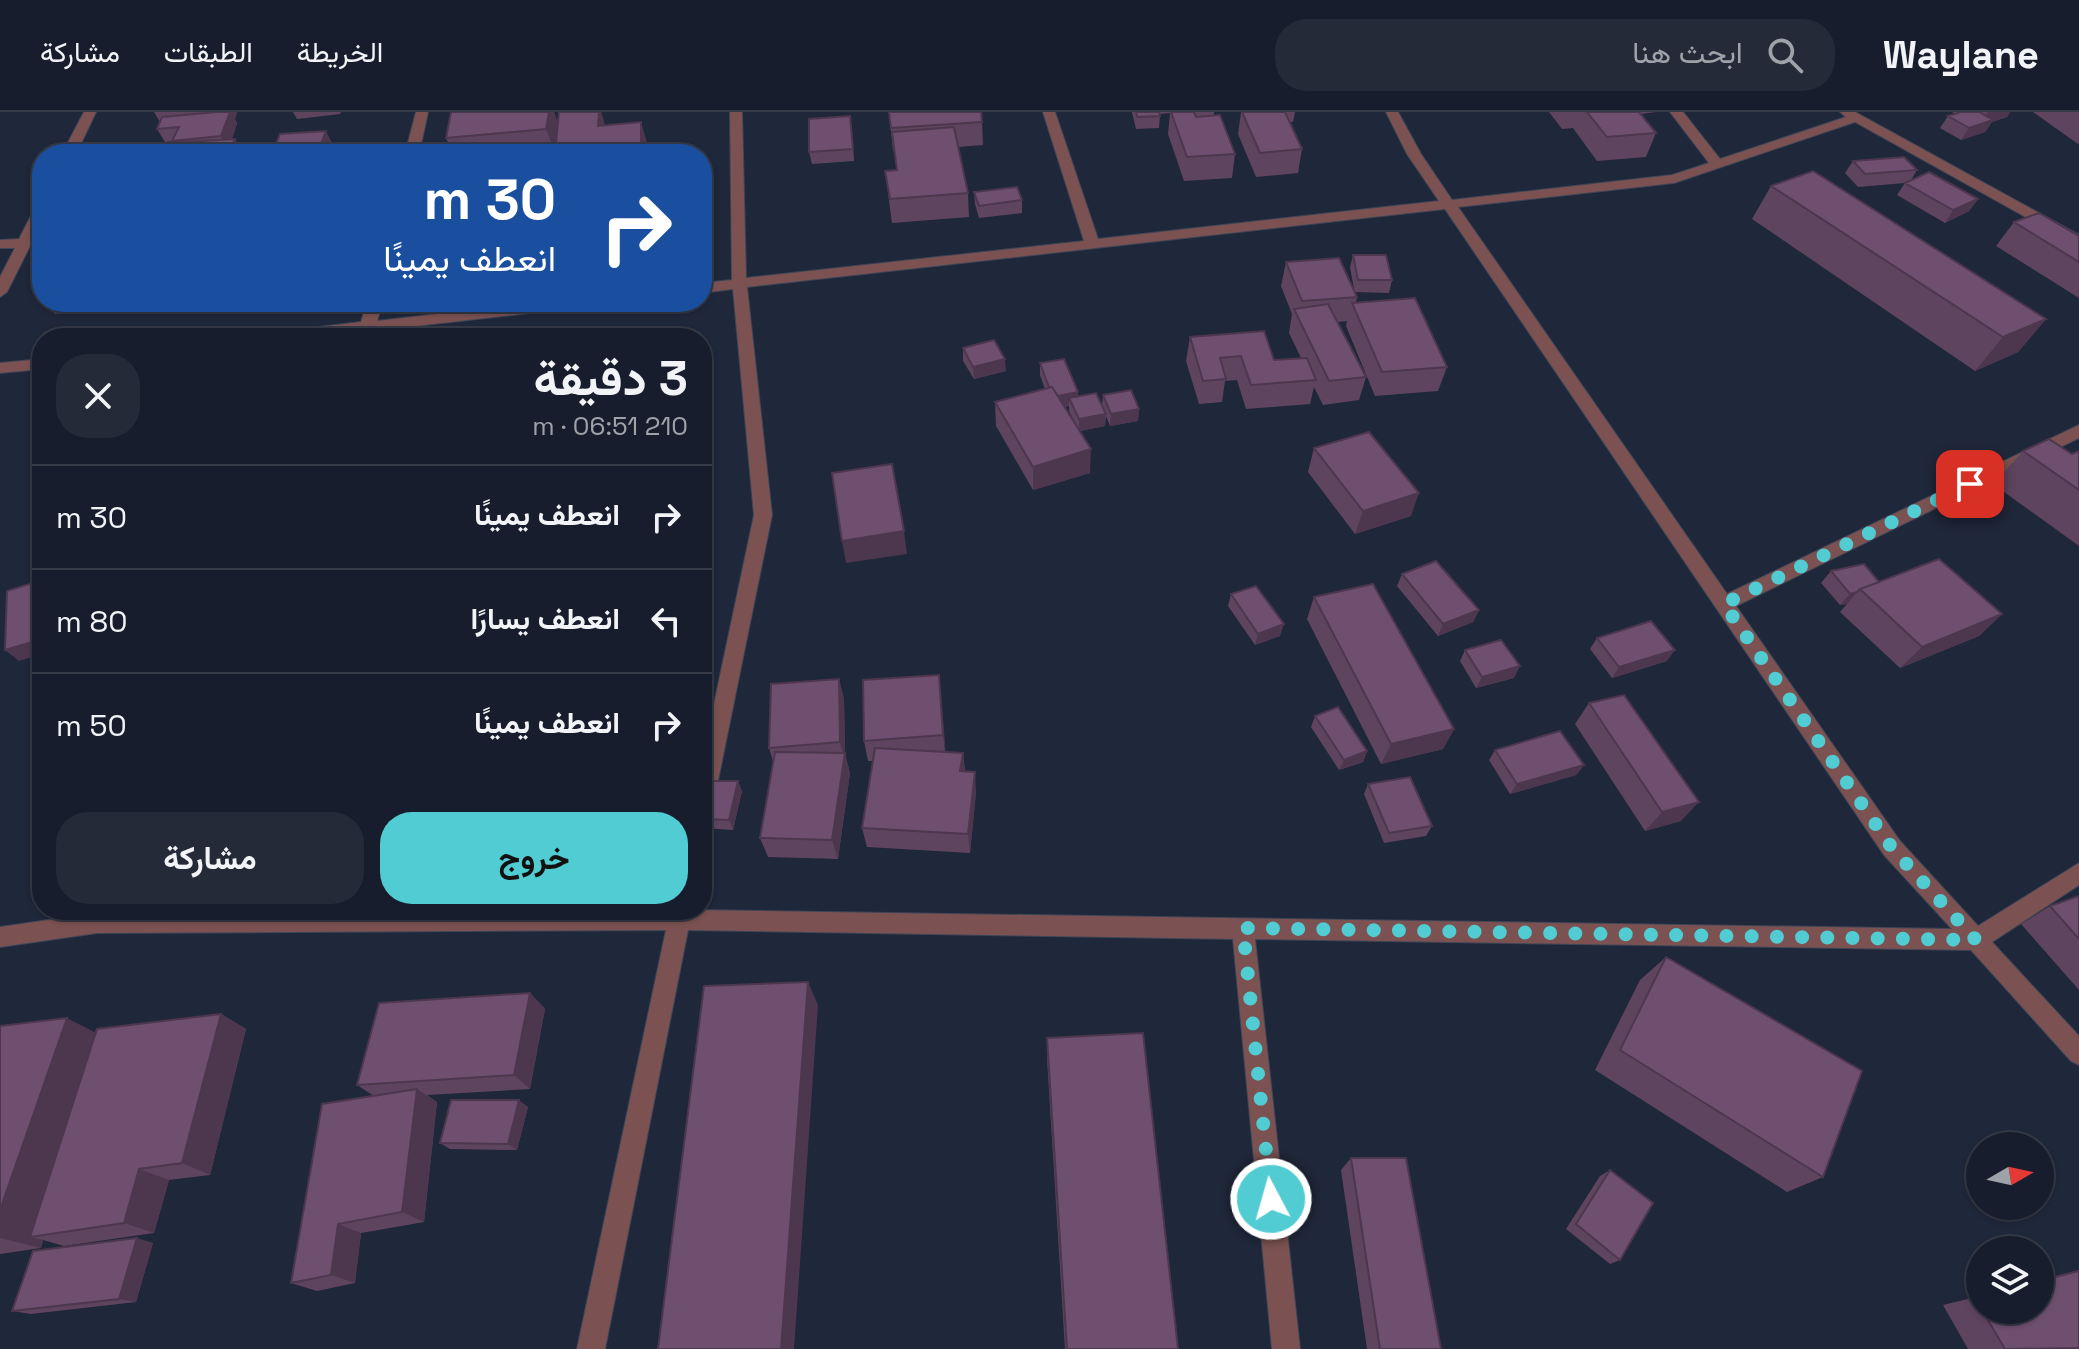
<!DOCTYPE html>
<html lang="ar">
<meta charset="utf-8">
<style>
:root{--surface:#171d2c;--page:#242a38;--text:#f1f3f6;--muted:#9ea2a9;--line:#363b48;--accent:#51ccd2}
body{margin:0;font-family:"Space Grotesk",Vazirmatn,sans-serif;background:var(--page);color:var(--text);direction:rtl;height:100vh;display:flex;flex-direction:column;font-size:30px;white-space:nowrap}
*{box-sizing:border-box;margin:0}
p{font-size:26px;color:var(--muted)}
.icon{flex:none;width:44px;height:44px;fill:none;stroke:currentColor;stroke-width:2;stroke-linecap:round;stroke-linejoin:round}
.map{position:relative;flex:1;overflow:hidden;direction:ltr}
.side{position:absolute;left:32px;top:216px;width:680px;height:592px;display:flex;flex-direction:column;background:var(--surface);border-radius:32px;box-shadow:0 2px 6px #0004,0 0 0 2px var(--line);direction:rtl}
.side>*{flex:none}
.guide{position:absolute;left:32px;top:32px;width:680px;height:168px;border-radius:32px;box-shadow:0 2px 6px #0004,0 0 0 2px var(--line);direction:rtl;background:#1a4fa0;color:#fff;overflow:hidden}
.needle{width:52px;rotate:81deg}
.controls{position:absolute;left:1966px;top:1020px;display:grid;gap:16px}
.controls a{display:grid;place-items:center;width:88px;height:88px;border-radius:50%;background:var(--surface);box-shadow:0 2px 6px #0004,0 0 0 2px var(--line);font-size:40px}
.pin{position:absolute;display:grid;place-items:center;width:68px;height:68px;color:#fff;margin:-34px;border-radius:16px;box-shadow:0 4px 12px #0006}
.me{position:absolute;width:88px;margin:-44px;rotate:354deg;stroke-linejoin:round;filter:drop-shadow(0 0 6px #0008)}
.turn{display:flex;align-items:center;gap:28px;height:168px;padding:0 24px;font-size:36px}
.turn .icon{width:104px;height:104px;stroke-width:2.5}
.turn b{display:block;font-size:56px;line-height:68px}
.round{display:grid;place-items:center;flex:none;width:84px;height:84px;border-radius:32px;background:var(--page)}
.overview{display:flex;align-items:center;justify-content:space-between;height:136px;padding:0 24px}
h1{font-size:48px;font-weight:700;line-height:60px}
.action{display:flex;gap:16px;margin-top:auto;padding:16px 24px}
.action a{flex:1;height:92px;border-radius:32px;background:var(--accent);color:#111;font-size:32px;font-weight:700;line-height:92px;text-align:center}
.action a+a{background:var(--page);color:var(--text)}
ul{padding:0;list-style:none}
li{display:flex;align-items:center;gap:24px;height:104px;padding:0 24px;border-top:2px solid var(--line)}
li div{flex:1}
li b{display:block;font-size:30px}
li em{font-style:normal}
header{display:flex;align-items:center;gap:48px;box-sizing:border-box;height:112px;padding:0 40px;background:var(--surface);border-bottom:2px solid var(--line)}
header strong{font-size:38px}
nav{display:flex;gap:44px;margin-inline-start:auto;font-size:28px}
.search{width:560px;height:72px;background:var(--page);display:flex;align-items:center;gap:20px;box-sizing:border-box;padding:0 28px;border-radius:32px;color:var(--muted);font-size:30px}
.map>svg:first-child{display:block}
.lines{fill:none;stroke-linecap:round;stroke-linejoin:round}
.street-casing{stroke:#3d4557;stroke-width:2}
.street{fill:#7b5251;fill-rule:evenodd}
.wall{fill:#5f445f;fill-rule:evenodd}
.shaded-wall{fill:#4d374e}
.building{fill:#6e4f6f;stroke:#4d374e;stroke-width:2}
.route{stroke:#51ccd2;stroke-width:14;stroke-dasharray:0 25.2}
</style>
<header>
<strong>Waylane</strong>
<div class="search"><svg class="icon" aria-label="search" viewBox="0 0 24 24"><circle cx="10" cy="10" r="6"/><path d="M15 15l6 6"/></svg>ابحث هنا</div>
<nav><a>الخريطة</a><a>الطبقات</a><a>مشاركة</a></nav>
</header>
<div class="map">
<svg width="2079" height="1237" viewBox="0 0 2079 1237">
<rect width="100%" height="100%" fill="#1f273a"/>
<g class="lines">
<defs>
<path id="street" d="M84,0H96L76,42H62Z
M416,0H428L419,42H405Z
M730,0H742L746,166L1084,129L1043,0H1055L1098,127L1439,89L1407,42L1386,0H1398L1421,42L1452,88L1672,63L1709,51L1670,0H1683L1720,47L1846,5L1840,0H1855L2079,123V133L2074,132L1855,10L1674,71L1458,95L1727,482L2079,313V326L1736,494L1900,729L1978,814L2079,751V773L1992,830L2079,924V953L2071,949L1971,838L1255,827L1300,1237H1272L1233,827L688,818L605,1237H577L666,818L97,821L0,835V815L97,801L693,798L1952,817L1884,743L1445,97L747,175L772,403L712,698L709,704L702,707V649L754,403L733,177L702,181V171L732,168Z
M42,92V110L7,180L0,185V165L15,136H0V128L19,127L35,96Z
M367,190H383L377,209L541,190H590L582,195L310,226H259L267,221L361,210Z
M42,247V257L0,261V251Z"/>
</defs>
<use href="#street" class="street-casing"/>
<use href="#street" class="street"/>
</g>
<path class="wall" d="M154,0H237L235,7L237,11L232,27L243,39L173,31V29L165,30L157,17L160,10Z
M293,0H341L340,2L297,7Z
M451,0H554L558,12L559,0H601L605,14L648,34V42H555L558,16L555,40L538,42H453L446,26Z
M889,0L982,10L983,33L958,35L968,81L969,105L892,111L885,59L897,58L895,39H893Z
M1132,0H1214V4L1235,42L1232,66L1184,69L1168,22L1170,1L1160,2L1159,16L1136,17Z
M1241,0H1295L1293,10H1290L1302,37L1298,61L1256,65L1238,22Z
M1549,0H1656L1641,2L1656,21L1646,45L1597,49L1573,16L1562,17Z
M1952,0H2010L2007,5L1992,10L1985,20L1961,28L1940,16L1948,4L1955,2Z
M2033,0H2079V31L2078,32Z
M852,17L854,49L812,52L809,40Z
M1853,49L1917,58L1911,68L1978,87L1969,99L1945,111L1897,83L1905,71L1858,75L1845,61Z
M1771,74L2046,207L2018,240L1975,259L1752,107Z
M974,80L1022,88V101L979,106L975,92Z
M2014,110L2079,124V186L1996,134Z
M1353,143L1392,168L1389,181L1355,180L1357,185L1356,190L1447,255L1438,279L1375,284L1346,214L1347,209L1337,210L1366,265L1359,288L1323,293L1314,275L1310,292L1246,297L1237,268L1225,269L1222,290L1199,292L1186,249L1190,225L1274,248L1301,246L1289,221L1292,202L1281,174L1286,150L1354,177L1350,155Z
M45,190H129L126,195L88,199L85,195L82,199L55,202Z
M963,236L1006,259L974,267L963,249Z
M1040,251L1078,280V285L1102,294L1103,283L1139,297L1138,309L1110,314L1106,304L1105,314L1080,319L1090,361L1033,378L996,314L995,290L1045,277L1040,263ZM1069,294V299L1075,311L1065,295Z
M1314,336L1411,404L1355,422L1308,360Z
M2023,339L2072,342L2079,339V434L1993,372Z
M1831,459L1879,470L2002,502L1979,524L1900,556L1840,500L1847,492L1840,493L1821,471Z
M1402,462L1479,498L1473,510L1438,524L1397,474Z
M1231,482L1280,524L1255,533L1228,494Z
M1314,485L1454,617L1443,637L1381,652L1307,507Z
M1597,526L1667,549L1612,566L1590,537Z
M1465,538L1514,566L1476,576L1460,549Z
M939,563L945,640L963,641L965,659L976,680L970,741L867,735L862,716L873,649H868L864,629Z
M839,567L844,588L845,642L850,661L838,747L768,745L760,726L773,649L769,636Z
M1589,591L1681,709L1645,719L1575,612Z
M1315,604L1367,639L1363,650L1339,658L1311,615Z
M1495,638L1584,653L1576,663L1510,682L1489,648Z
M1368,672L1432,714L1426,724L1384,731L1364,682Z
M742,679L733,718L702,716V682Z
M2079,784V878L2021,812L2050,794Z
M1666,845L1823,1065L1787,1080L1595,958L1640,868Z
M530,881L545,897L530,977L427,983L437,990L424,1110L361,1121L355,1171L317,1179L291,1171L374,984L357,973Z
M221,902L246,917L210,1063L169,1068L154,1121L64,1134L43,1128L41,1136L0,1142V914L96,921Z
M1047,926L1178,1237H1065L1047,947Z
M528,995L517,1038L450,1037L440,1031Z
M1351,1046L1441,1237H1367L1341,1058Z
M1610,1058L1620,1148L1610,1152L1566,1117L1600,1064Z
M153,1131L136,1190L31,1202L12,1199Z
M2079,1158V1236L2076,1237H1968L1943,1193L1980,1184V1198H2040V1168Z"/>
<path class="shaded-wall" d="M228,0H237L235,7L237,11L228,37L221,24Z
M549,0H554L558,13L555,40L546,17Z
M599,0H601L606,18L598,14Z
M1988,0H2010L2007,5L1992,10L1985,20L1961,28L1969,16L1980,12Z
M641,10L648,34V42H641Z
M326,19L332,31L328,42H317Z
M235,27L243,39L241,42H228Z
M1978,87L1969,99L1945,111L1953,98Z
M75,190H81L85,195L82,199Z
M2046,207L2018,240L1975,259L2003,225Z
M1005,247L1006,259L974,267L973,255Z
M1078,280L1077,293L1069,286V294L1053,297V285Z
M1139,297L1138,309L1110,314L1111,302Z
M1106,302L1105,314L1079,319V307Z
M1091,337L1090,361L1033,378V355Z
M1419,381L1411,404L1355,422L1363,399Z
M904,419L907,442L846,451L842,429Z
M1857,480L1847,492L1840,493L1850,482Z
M1479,498L1473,510L1438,524L1443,512Z
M2002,502L1979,524L1900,556L1922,535Z
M1284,512L1280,524L1255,533L1258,522Z
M42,527V542L19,549L5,538Z
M1675,538L1667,549L1612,566L1619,555Z
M1520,554L1514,566L1476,576L1482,565Z
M939,563L941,584L946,643L943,623Z
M839,567L844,588L845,642L850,661L838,747L832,728L844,646L840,630Z
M1454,617L1443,637L1381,652L1391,632Z
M1367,639L1363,650L1339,658L1344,648Z
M963,641L965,661L960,659Z
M1584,653L1576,663L1510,682L1517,672Z
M975,660L976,680L970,741L968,722Z
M738,669L742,679L733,718L729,708Z
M1699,690L1681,709L1645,719L1662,700Z
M808,870L818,893L794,1237H781Z
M530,881L545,897L530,977L514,963Z
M221,902L246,917L210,1063L182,1051Z
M67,906L108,927L30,1125L43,1128L41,1136L0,1126V1098Z
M417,977L437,990L424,1110L402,1100Z
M519,988L528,995L517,1038L508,1032Z
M139,1057L169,1068L154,1121L124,1111Z
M338,1112L361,1121L355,1171L331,1163Z
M137,1126L153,1131L136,1190L119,1187Z"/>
<path class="building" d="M217,0H230L221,24L172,29L179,15L157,17L162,5Z
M451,0H549L546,17L446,26Z
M559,0H599L598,14L641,10V40L617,42H555Z
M889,0H981L982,10L891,16Z
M1136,0H1159L1160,4L1137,5Z
M1171,0H1194L1196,5L1220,3L1235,42L1187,45Z
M1242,0H1285L1302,37L1260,41Z
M1587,0H1639L1656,21L1607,25Z
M1961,0H1979L1993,8L1969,16L1948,4Z
M850,4L853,37L809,40V7Z
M954,15L968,81L890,87L885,59L897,58L892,20Z
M326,19L317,42H272L280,22Z
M235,27L228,42H161L167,31Z
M1904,45L1917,58L1865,62L1853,49Z
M1813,59L2046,207L2003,225L1771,74Z
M1929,60L1978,87L1953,98L1905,71Z
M1017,75L1022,88L979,94L974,80Z
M2039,101L2079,124V150L2014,110Z
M1353,143H1386L1392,168H1358Z
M1339,146L1357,185L1302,189L1286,150Z
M1415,186L1447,255L1382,260L1352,191Z
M1328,192L1366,265L1329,269L1294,197Z
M1264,219L1274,248L1307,246L1316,268L1251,273L1241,244L1220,246L1226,267L1203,269L1190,225Z
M994,228L1005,247L973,255L963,236Z
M1064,247L1078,280L1058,284L1052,275H1049L1040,251Z
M1052,275L1091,337L1033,355L995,290Z
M1131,278L1139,297L1111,302L1103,283Z
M1096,281L1106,302L1079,307L1069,286Z
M1369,320L1419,381L1363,399L1314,336Z
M2049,327L2072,342L2079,339V378L2023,339Z
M892,352L904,419L842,429L832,361Z
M1939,447L2002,502L1922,535L1860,477Z
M1436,449L1479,498L1443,512L1402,462Z
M1864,452L1879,470L1860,477L1857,480L1850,482L1831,459Z
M42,468V527L5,538L7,479Z
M1373,472L1454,617L1391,632L1314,485Z
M1256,474L1284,512L1258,522L1231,482Z
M1651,509L1675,538L1619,555L1597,526Z
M1501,528L1520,554L1482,565L1465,538Z
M939,563L943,623L864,629L863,568Z
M839,567L840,630L769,636L771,572Z
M1624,583L1699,690L1662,700L1589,591Z
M1338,595L1367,639L1344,648L1315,604Z
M1560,619L1584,653L1517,672L1495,638Z
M875,636L963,641L960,659L975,660L968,722L862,716Z
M775,640L845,641L832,728L760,726Z
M1410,665L1432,714L1389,721L1368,672Z
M705,669H738L729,708L702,707V682Z
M2079,784V827L2050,794Z
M1666,845L1862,959L1823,1065L1620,938Z
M808,870L781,1237H658L704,874Z
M530,881L514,963L357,973L379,891Z
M221,902L182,1051L139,1057L124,1111L30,1125L97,917Z
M67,906L0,1098V914Z
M1143,921L1178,1237H1067L1047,926Z
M417,977L402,1100L338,1112L331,1163L291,1171L322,992Z
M451,988H519L508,1032L440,1031Z
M1351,1046H1406L1441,1237H1380Z
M1610,1058L1653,1091L1620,1148L1576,1112Z
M137,1126L119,1187L12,1199L33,1139Z
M2079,1159V1236L2005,1237L1982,1198H2040V1169Z
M1980,1184V1194L1975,1186Z"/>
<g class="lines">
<path class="route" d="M1271,1087L1243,816L1976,828L1892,736L1724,492L1970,372"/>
</g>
</svg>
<div class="controls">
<a><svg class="needle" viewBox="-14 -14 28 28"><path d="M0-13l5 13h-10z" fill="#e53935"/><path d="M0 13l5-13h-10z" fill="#9ea2a9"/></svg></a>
<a><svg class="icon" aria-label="layers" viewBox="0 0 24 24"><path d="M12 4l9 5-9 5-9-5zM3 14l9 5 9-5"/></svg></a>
</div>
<div class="pin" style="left:1970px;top:372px;background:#d93025"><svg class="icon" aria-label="arrive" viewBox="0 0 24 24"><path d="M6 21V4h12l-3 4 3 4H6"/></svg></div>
<svg class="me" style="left:1271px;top:1087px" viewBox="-20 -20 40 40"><circle r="17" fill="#51ccd2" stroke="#fff" stroke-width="3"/><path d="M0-11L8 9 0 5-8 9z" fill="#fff"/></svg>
<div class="guide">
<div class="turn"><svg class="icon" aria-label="right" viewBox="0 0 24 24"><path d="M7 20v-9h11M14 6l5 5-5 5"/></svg><div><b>30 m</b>انعطف يمينًا</div></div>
</div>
<section class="side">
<div class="overview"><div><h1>3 دقيقة</h1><p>210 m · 06:51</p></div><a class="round"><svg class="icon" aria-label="close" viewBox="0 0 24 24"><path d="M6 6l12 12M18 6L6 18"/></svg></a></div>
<ul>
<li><svg class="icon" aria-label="right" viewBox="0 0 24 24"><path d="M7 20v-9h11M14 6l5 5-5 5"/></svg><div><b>انعطف يمينًا</b></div><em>30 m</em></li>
<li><svg class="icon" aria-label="left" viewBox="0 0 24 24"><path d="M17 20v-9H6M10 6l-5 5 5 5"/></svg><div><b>انعطف يسارًا</b></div><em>80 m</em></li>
<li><svg class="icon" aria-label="right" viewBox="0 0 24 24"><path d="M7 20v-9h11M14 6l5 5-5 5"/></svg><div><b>انعطف يمينًا</b></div><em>50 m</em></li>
</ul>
<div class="action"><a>خروج</a><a>مشاركة</a></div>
</section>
</div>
